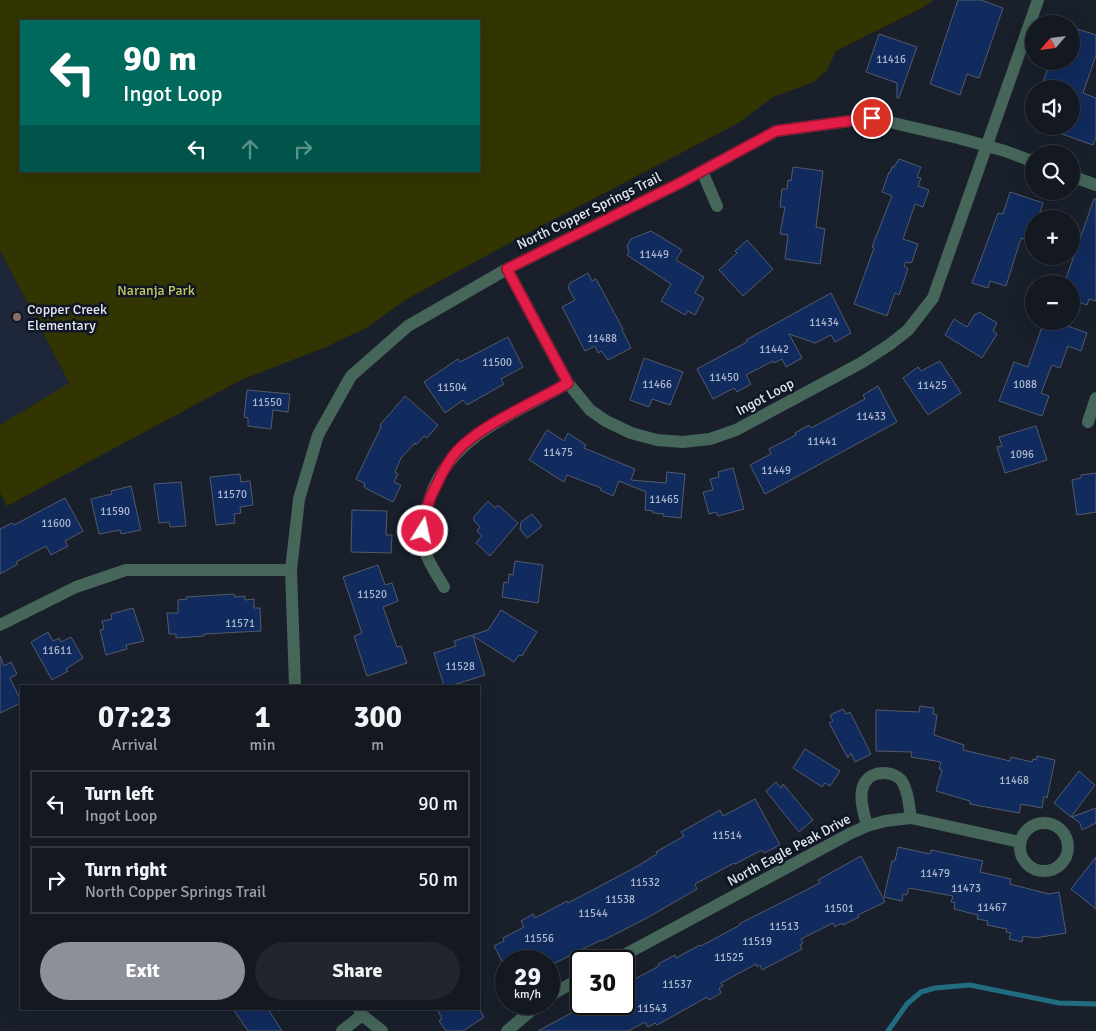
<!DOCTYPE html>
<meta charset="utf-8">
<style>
:root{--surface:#131821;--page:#20252e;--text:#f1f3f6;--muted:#9da0a5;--line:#32373f;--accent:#8c9099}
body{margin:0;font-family:Signika,sans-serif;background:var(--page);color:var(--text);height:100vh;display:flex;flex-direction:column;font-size:19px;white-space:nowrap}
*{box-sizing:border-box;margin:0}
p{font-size:16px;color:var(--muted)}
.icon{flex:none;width:28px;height:28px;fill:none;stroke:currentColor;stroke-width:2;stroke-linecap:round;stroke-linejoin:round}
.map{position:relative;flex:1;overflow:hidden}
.sheet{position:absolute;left:20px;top:685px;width:460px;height:325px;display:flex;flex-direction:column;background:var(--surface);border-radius:0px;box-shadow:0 5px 20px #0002,0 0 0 1px var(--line)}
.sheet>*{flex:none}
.hud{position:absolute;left:20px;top:20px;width:460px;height:152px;border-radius:0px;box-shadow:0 5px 20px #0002,0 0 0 1px var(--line);background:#00695c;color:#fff;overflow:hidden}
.needle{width:32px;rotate:242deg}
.tools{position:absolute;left:1025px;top:15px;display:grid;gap:10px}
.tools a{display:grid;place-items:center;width:55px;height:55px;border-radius:50%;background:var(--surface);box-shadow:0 5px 20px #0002,0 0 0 1px var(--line);font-size:25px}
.speed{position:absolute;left:495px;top:950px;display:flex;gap:10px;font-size:25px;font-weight:700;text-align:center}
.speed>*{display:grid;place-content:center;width:65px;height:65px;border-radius:50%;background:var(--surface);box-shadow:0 5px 20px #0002,0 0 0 1px var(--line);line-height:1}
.speed small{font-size:12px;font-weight:400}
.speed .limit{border:2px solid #111;border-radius:8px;background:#fff;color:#111}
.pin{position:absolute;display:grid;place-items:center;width:42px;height:42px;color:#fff;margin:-21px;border:2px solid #fff;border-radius:50%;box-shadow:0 1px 5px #0007}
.me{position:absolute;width:55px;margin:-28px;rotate:10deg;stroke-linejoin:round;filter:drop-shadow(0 0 4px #0008)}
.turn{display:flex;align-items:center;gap:18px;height:105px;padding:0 20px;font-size:22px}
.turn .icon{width:65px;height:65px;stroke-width:2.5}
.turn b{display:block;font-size:35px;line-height:42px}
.lanes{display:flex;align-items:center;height:48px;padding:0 20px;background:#0003;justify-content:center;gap:25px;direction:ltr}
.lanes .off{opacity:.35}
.eta{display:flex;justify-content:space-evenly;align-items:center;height:85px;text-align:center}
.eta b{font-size:30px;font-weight:800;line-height:35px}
.button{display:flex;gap:10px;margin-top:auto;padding:10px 20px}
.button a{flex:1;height:58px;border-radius:30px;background:var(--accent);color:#fff;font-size:20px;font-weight:800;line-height:58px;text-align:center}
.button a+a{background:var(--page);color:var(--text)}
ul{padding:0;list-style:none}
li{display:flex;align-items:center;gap:15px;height:68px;margin:0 10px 8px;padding:0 10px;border:2px solid var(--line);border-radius:0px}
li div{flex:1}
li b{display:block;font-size:19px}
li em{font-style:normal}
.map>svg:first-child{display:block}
.built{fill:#1d2739}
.green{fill:#323401;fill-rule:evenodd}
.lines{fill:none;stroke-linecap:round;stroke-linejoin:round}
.stream{stroke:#226c80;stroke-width:5}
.building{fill:#112b5e;stroke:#535b6a}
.minor{stroke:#456659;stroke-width:12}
.tertiary{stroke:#456659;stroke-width:12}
.route-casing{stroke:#92132f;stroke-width:12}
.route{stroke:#e11d48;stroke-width:9}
.education-dot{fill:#8d6e63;stroke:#101623;stroke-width:2}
.labels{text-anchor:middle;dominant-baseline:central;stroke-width:5;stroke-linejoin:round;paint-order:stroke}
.number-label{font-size:11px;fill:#adb8cc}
.street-label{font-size:14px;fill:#e1e7f0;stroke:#101623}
.park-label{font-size:14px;fill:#c4ca63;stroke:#101623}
.poi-label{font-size:14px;fill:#e1e7f0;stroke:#101623;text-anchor:start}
</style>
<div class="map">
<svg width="1096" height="1031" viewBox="0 0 1096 1031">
<rect width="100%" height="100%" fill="#19202c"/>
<path class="built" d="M0,250L69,384L0,425Z"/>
<path class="green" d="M0,0H934L922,8L836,51L827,70L814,82L773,97L740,122L727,129L543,225L405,300L368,327L326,347L241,380L7,506L0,493V425L69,383L0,250ZM21,21H479V171H21Z"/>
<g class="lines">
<path class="stream" d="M888,1031L907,1004L921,992L935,988L970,985L1059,1003L1096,1004"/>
</g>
<path class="building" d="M958,0H981L1003,8L979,78L967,74L960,95L930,84Z
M1071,27L1096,35V55L1083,93L1096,98V137L1093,145L1045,128V126H1071V89H1041L1050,61H1071Z
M879,34L917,47L899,98H897V83L866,72Z
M899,159L921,167L917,177L921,178L918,186L929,190L923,207L915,204L903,239L918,244L912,262L910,263L906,262L904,266L908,269L899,295L895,293L887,316L854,304L874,248L872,247L892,196L882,192L889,172L890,173L892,167H894Z
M793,167L823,171L816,227L825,229L820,264L785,259L788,235L780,234L785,207H780L782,189H787L788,180L791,181Z
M1010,192L1043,203L1038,219H1034V233L1031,242L1021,238L1006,286L990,281L988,288L972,283L998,213L1003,214Z
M1094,199H1096V301L1089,299L1087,305L1071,300V284H1064Z
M651,231L682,250L676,260L704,277L695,293L704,298L695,315L688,311L685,315L661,301L671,284L627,255L629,252L627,246L631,239Z
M747,240L773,269L743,296L719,270L737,253L735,251Z
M588,273L592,281L596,279L623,329L622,330L631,348L608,360L601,351L598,353L595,346L585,351L562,307L575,300L568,288L570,283Z
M831,293L851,333L835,342L831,335L815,343L789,334L802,358L786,367L782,359L774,363L773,361L746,375L751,384L737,392L734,388L713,399L697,369L747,342L746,340Z
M979,312L997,323L993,331L997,334L982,358L945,335L954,319L967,327L975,314H977Z
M1044,321H1054L1087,333L1081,351L1068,346L1060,368L1052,365L1041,393L1049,396L1042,416L999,401L1014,362L1028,367Z
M508,337L523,367L501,379L504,384L467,405L463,400L445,413L424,382L458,359L460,362Z
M644,358L683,372L670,405L652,399L649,407L630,400Z
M940,361L961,393L928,415L903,378L918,367L921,371Z
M878,386L897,422L765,494L750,465L771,454L769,449L796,435L795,433L809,425L811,428L865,399L863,395Z
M247,390L290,394L288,412L273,410L271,429L248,426V418L244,417Z
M405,396L438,425L427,438L424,436L416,445L415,443L401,458L395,472L398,474L394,482L401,485L393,502L365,488L364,483L356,479L381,427L380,425Z
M1036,426L1047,460L1005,473L997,447L1002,446L999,437Z
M547,430L564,441L568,433L586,445L584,448L635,469L631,480L666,483L667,472L685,474L681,518L663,516L664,514L653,513V511L645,510L646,492L619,481L613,496L600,490L601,488L567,475L564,482L529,460Z
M733,468L744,509L718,516L716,512L709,514L703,492L713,490L710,479L719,477L718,472Z
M1096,473V512L1077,515L1072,480L1081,478V475Z
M240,474L241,482L250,481L253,505L240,507L241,513L234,514L235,523L216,525L210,477Z
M181,482L186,526L170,527L169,522L159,523L154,484Z
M131,486L141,530L121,534L120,530L99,534L91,499L112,494L111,491Z
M65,498L83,531L65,541L68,546L51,555L46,546L16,562L18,564L0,574V529L12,523L14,525Z
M488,501L495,508L498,505L518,523L490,556L476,543L482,536L477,531L480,527L474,521L475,520L473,518Z
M352,510L387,511L386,535H392L391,553L351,552Z
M532,514L542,526L527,538L520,529L521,522Z
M515,561L543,565L538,603L502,597L504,582L508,583L509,574L513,575Z
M378,565L385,585L392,583L398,601L383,607L397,647L401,646L407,663L367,676L354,636L362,633L343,577Z
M234,594L235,597L245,596V600L254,599V608H260L261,631L204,634V636L176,638V634H169L167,613H178V600L187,599L186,597Z
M133,608L144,641L126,645L127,649L106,655L100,630L104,629L102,621L112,619L111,614Z
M501,610L537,632L522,656L519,655L514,662L473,636L485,675L450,686H444L434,653L456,646L454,641L488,630Z
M48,632L53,641L59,638L61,642L71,637L83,658L66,669L68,671L52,680L31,642Z
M0,656L4,666L11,662L17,674L10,678L21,701V703L0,713Z
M920,706L934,708L933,714L937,715L934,735L964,745L963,750L1010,761L1011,757L1032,762L1033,759L1036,760L1037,756L1055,760L1047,798L1044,796L1042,808L1021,804L1019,813L970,804V801L936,791L942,770L939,769L941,762L911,757L912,752L876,751V710L919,712Z
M843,709L846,714L850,712L871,754L855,762L851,753L848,758L829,723L833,721L830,715Z
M805,749L840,771L830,786L825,783L822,787L793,768Z
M1079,771L1095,785L1071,817L1054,803Z
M776,782L781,788L783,784L813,820L799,832L766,791Z
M755,799L780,845L764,853L762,850L735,864L734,863L695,884L697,889L645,919L602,941L601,940L549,966V961H502L494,946L504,941L503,938L524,927L521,921L533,914L535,918L567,901L568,903L636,867L657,854L656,852L684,836L681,832L720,810L723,816Z
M1096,808V823L1082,830L1080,823L1072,817Z
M898,847L930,854L931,850L983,861L980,872L1011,879L1010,884L1049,894L1059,892L1066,933L1035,938L1023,936L1022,942L1009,939L1011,933L1006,932L1007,929L987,925L988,921L977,919L978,915L954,909L955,903L951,902L953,896L909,888L907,895L903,894L902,901L884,897L892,861H895Z
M861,856L885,902L858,915L859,917L843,925L842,923L835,927L833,923L801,939L803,943L800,945L802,949L762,970L760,965L757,967L756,964L721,983L723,986L719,988L721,993L709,1000L707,997L657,1025L655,1023L648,1027L645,1022L628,1031H538L588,1004H624V985L659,966L658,964L675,955L676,958L700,945L701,946L740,925L739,924L820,883L818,880Z
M1096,857V909L1071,889Z
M233,1009H268L282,1031H248Z
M437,1009H479L484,1017L463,1031H446L439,1021L442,1019Z"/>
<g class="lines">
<path class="minor" d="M702,171L717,206
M1071,176L1096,185
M507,269L568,383L590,410L606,421L631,433L657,440L683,442L710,439L736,430L861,363L889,345L908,330L933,298L1038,0
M1088,422L1096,398
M444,587C436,573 425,558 423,542C421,530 425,516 428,504C447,436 512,416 568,383
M295,686L291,570L299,499L318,435L351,376L408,326L507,269L680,183L776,131L872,118L958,138L1005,151L1034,162
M1020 847a24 24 0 1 1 48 0a24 24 0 1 1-48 0Z
M867,826C864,813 858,796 864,784C871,769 896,770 903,783C909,794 909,807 911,818
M613,961L851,833L867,826L885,821L911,818L1020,842
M549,996L581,978
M359,1009L362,1015L382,1031
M342,1031L362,1015
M507,1031L539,1004"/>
<path class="tertiary" d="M0,625L76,587L126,570H291"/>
</g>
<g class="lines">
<defs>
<path id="route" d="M423,531C424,514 429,498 437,484C442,473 449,460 457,451C482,424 535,402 568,383L507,269L680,183L776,131L872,118"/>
</defs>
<use href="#route" class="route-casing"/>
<use href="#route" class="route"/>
</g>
<circle class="education-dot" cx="17" cy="317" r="5"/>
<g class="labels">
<g class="number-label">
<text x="891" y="59">11416</text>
<text x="654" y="254">11449</text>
<text x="824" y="322">11434</text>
<text x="602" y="338">11488</text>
<text x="774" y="349">11442</text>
<text x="497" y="362">11500</text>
<text x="724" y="377">11450</text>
<text x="657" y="384">11466</text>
<text x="1025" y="384">1088</text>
<text x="932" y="385">11425</text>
<text x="452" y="387">11504</text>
<text x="267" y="402">11550</text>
<text x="871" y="416">11433</text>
<text x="822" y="441">11441</text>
<text x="558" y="452">11475</text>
<text x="1022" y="454">1096</text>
<text x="776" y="470">11449</text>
<text x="232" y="494">11570</text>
<text x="664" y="499">11465</text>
<text x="115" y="511">11590</text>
<text x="56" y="523">11600</text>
<text x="372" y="594">11520</text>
<text x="240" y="623">11571</text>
<text x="57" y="650">11611</text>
<text x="460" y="666">11528</text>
<text x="1014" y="780">11468</text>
<text x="727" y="835">11514</text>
<text x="935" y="873">11479</text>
<text x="645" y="882">11532</text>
<text x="966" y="888">11473</text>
<text x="620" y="899">11538</text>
<text x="992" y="907">11467</text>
<text x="839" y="908">11501</text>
<text x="593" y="913">11544</text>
<text x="784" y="926">11513</text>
<text x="539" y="938">11556</text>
<text x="757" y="941">11519</text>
<text x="729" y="957">11525</text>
<text x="677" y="984">11537</text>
<text x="652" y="1008">11543</text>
</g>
<g class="street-label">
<text transform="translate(589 211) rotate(-26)">North Copper Springs Trail</text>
<text transform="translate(765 397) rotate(-28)">Ingot Loop</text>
<text transform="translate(789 850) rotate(-28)">North Eagle Peak Drive</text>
</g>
<g class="park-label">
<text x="156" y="290">Naranja Park</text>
</g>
<g class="poi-label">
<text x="27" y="309">Copper Creek<tspan x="27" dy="16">Elementary</tspan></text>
</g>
</g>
</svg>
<div class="tools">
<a><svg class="needle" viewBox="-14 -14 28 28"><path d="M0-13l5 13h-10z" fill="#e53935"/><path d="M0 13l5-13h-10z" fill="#9da0a5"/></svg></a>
<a><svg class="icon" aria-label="sound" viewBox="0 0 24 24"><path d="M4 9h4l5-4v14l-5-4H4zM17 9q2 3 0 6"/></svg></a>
<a><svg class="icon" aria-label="search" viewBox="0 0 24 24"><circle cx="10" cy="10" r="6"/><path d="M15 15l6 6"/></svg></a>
<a>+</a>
<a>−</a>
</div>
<div class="speed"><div>29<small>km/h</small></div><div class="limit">30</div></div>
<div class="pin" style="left:872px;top:118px;background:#d93025"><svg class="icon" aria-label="arrive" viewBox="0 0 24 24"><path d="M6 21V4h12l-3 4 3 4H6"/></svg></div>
<svg class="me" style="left:423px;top:531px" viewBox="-20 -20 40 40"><circle r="17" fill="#e11d48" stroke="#fff" stroke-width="3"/><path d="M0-11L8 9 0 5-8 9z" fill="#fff"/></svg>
<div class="hud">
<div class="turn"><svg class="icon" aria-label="left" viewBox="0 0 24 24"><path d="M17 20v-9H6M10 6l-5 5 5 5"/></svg><div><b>90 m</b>Ingot Loop</div></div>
<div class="lanes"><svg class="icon" aria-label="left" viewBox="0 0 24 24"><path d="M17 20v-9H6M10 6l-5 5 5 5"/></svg><svg class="icon off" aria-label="ahead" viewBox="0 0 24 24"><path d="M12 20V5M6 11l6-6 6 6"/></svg><svg class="icon off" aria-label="right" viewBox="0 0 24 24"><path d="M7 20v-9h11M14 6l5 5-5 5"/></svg></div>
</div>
<section class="sheet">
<div class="eta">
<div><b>07:23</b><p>Arrival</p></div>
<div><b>1</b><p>min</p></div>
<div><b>300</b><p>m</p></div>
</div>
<ul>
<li><svg class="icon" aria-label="left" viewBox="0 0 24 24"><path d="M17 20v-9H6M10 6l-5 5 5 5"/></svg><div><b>Turn left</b><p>Ingot Loop</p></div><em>90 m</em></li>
<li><svg class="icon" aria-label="right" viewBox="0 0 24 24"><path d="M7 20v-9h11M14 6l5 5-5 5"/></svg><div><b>Turn right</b><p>North Copper Springs Trail</p></div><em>50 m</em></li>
</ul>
<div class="button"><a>Exit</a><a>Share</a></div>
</section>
</div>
